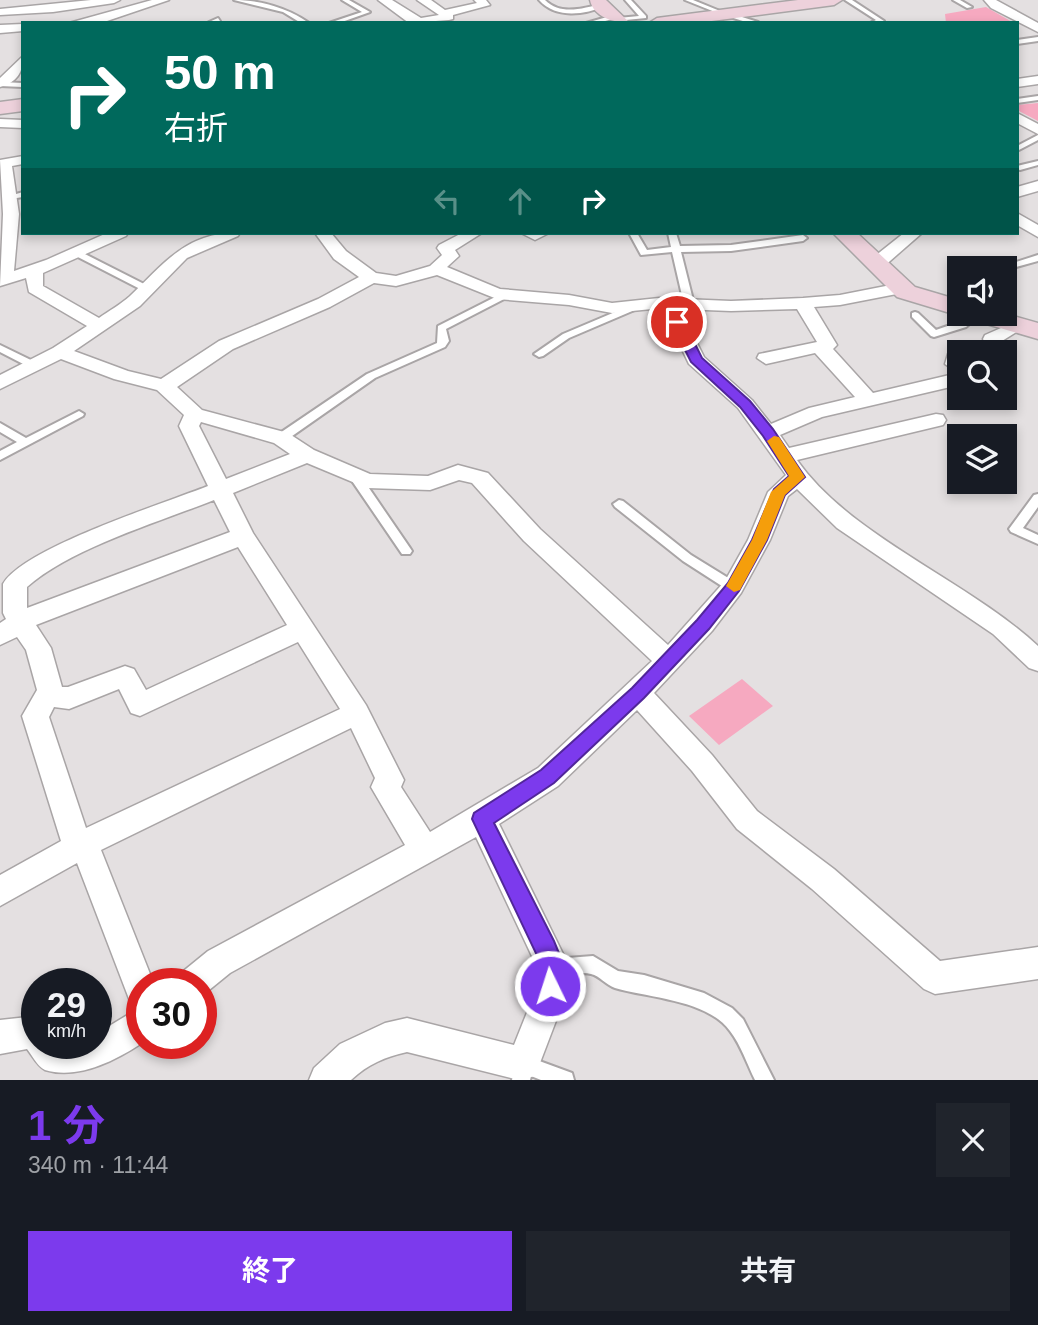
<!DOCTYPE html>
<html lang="ja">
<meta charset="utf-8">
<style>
:root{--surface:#171b24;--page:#20242c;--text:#f1f3f6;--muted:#9ea1a6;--accent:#7c3aed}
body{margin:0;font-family:Helvetica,"Noto Sans JP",sans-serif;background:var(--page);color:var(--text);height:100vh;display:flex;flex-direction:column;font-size:26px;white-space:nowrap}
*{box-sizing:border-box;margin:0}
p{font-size:23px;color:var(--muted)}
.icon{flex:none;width:38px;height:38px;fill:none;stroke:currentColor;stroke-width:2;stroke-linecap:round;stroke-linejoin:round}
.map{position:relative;height:1080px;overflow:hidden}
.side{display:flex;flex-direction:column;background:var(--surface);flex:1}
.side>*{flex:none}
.top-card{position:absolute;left:21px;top:21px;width:998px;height:214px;border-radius:0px;box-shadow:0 4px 10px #0003;background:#00695c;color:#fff;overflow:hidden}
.fabs{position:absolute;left:947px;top:256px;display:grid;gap:14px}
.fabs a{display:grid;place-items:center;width:70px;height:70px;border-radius:0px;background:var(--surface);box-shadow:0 4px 10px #0003;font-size:35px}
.speed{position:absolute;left:21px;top:968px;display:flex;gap:14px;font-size:35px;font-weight:700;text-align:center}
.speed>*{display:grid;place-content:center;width:91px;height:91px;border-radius:50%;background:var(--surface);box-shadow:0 4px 10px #0003;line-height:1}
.speed small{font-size:18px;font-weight:400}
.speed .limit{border:10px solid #d22;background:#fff;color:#111}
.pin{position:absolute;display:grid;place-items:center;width:60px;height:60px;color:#fff;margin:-30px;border:4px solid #fff;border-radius:50%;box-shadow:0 2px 7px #0007}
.me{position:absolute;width:77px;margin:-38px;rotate:356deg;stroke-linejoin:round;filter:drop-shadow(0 0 5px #0008)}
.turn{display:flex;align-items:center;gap:24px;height:147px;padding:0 28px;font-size:32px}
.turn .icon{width:91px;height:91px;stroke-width:2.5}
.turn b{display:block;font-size:49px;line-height:60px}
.lanes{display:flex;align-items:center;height:66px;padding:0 28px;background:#0003;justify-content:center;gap:35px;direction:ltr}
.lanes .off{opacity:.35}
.round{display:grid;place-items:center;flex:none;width:74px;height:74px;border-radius:0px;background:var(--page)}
.head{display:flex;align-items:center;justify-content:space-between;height:119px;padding:0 28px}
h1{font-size:42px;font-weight:700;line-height:52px;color:var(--accent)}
.cta{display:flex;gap:14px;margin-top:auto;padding:14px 28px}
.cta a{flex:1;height:80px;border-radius:0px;background:var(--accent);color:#fff;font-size:28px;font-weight:700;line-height:80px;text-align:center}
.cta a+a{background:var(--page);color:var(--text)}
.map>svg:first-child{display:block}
.building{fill:#f6a9c0}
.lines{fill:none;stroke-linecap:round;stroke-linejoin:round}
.lane-casing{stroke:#a9a5a6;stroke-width:4}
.street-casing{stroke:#a9a5a6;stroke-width:3}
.secondary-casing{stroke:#a9a5a6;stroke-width:3}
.lane{fill:#fff;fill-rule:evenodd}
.street{fill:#fff;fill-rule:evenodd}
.secondary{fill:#edd1db;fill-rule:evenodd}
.route{fill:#7c3aed;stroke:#51269a;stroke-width:2}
.slow{fill:#f59e0b}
</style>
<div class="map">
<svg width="1038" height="1080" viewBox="0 0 1038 1080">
<rect width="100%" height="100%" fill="#e4e0e1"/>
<path class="building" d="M986,7L1014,23H946L945,14Z
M1038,103V121L1017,110V105Z
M742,679L773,706L719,745L689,716Z"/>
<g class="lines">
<defs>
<path id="lane" d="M234,0C260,0 288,8 309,23H301L283,12Z
M342,0H349L370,12L339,23H329L362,12Z
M539,0H545C561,16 583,8 602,4L605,6C584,15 556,19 539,0Z
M625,0H631L646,16V18L616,21L618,18L639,16Z
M685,0H693L720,11L715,12Z
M845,0H852L884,21L870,23L876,20Z
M953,0H960L972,7L967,8Z
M726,12L758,22L759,23H749L724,15Z
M614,15L616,18L598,23H586Z
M218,18L220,21L208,23L209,22Z
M1038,37V41L1017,44V40Z
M0,82L23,83V87L0,86Z
M1038,96V100L1017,103V99Z
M1038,135V140L1017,151V146Z
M1038,161V165L1020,170L1017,169V166Z
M23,192V197L10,199L6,197Z
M629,233H637L647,250L671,247L668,233H676L680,246L731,245L803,235L807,238L803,241L731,251L681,252L694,304L689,307L684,304L672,252L641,255Z
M75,249L150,287L152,289L150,291H144L72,254L71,252Z
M1038,255V261L1009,269L1004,266Z
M505,292L508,293V297L446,329L449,341L445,347L375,378L285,441H277L275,438L277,435L367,374L437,343L438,326Z
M634,304L637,305V309L569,338L543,356L539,357L534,354L563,334Z
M915,312L918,313L936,330L959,322L971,313L981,314L966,327L934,337L931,336L912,317V313Z
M0,345L37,363L38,365L33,368L29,367L0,352Z
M79,411L84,414L83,416L0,460V451L17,442L0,432V423L26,438Z
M354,471L358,472L410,548L412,551L410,554H402L348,475Z
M1038,494V507L1023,528L1038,535V544L1011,532L1009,529L1034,495Z
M619,500L623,501L691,555L738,584L739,587L738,590H728L683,561L615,507L613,504Z
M593,956L618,971L644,975L704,993L732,1008L743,1019L774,1080H755C747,1064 741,1045 730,1031C708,1000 649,998 615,988C606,985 600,976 591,974C577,970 562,980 548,974L545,968L548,962L554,959Z
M523,1055L572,1073L574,1080H541L531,1076L530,1080H512L517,1058Z"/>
<path id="street" d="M91,0H120L114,3L53,12L0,15V9Z
M152,0H169L107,21L69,23Z
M378,0H392L421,18L439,15L417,0H431L445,10L477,3L474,0H486L490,5L453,15V19L449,20L409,23Z
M984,0H996L1038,23V32L991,8Z
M23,24V31L0,33V25Z
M23,56C23,73 17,82 0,87V78Z
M1038,76V84L1017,87V79Z
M1017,113L1038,124V134L1017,123Z
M0,119L23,120V128L0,127Z
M23,156V164L12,166L19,214L14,271L46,260L107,233H128L126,236L43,273V286L99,318C109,311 121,304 130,296C165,263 187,231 240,233L238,236L187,258L140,306L74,351L128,371L161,379L219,341L318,299L359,277L334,259L315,233H331L346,251L376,273L396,276L430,266L442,255L437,248L439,245L462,233H482L455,250L459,256L447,267L500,289L569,295L612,303L659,298L731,301L803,298L840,295L901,283L907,284L910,288L907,292L840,305L814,307L837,345L833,349L873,393L958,373L945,364L948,354L959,351L961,352L959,385L822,417L780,435L789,448L936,414L943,415L946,420L943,425L797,460C851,537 967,580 1038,646V671L1029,668L993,634L837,528L797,489L788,496L770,540L741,593L712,631L654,693L712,755L757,811L834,869L940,961L1038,947V979L935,994L924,989L812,889L737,829L692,771L637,710L558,786L499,824L570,968L562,1005L535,1076L519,1080L407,1052C385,1057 368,1064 351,1080H309L314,1068L340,1044L385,1023L407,1018L514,1045L530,1005L538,969L476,837L230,973L203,995L201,996V984H176L181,973L208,951L405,845L371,787L375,778L351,728L101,850L154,984H142V1043C115,1061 77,1080 45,1070C37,1066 32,1055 27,1049L0,1054V1020L37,1016V1043H96V1034L139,1008L131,1004L77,863L0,906V875L61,841L22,716L37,690L26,650L17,637L0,645V623L6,619L3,613V584C23,548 165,503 208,486L179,426L184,415L157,390L114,379L61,359L0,389V375L53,348L87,326L29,292L26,278L0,286L3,214L0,160ZM437,275L497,299L569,305L612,313L662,308L689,364L738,408L786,475L768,492L748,540L725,581L668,645L540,529L488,473L458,465L428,476L370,474L314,450L288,433L202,410L177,387L233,349L330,307L374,283L396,286ZM680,309L731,311L797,309L817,342L759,354L757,358L766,364L815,353L855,397L809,408L771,424L752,400L704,357ZM201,422L274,443L290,454L226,479L199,426ZM307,463L367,488L430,490L459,480L472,483L524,541L652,661L538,768L430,832L401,787L404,780L366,705L253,533L233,493ZM214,500L230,532L27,608V587C71,548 159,522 214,500ZM238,547L287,625L146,690L134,669L125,666L68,687H62L51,648L36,625ZM298,642L340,709L86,828L49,717L54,707L69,709L119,689L131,713L140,716Z
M1038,181V191L1017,197V187Z
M1017,213L1038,225V237L1017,225Z
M521,233H549L535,240Z
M904,233H922L882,268H870L868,264L870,260Z
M1017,321L1026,326L1002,341L1006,348L1004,352H973L975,348L986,345L983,339L985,335Z"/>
<path id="secondary" d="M590,0H606L630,23C615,23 593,17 590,0Z
M798,0H842L834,5L696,23H649L657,18Z
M23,99V111L0,114V102Z
M833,233H857L915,287L959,300V313H1003L1038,323V339L966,318L964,314L950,313L897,297Z"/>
</defs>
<use href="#lane" class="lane-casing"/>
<use href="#street" class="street-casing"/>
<use href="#secondary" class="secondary-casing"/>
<use href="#lane" class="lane"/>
<use href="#street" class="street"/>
<use href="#secondary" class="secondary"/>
</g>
<path class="route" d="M677,318L684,322L702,358L750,401L773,429L805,477L785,495L767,540L739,591L709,629L644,698L554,783L494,823L554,941L565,968L558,994L550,998L542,994L539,986L543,968L472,819L474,813L541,770L632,688L697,620L728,583L752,540L774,489L789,476L763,436L740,407L691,362L671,322Z"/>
<path class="slow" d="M774,436L779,437L805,477L785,495L767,540L740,590L734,592L726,586L752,540L771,492L789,476L767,441Z"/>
</svg>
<div class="fabs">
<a><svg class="icon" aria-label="sound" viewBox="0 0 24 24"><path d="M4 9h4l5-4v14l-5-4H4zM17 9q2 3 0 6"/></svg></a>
<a><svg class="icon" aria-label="search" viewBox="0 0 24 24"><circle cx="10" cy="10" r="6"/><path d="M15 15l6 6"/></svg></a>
<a><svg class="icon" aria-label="layers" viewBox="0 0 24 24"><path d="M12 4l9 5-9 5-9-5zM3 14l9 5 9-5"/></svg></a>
</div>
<div class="speed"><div>29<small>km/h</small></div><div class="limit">30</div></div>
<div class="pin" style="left:677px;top:322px;background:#d93025"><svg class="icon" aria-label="arrive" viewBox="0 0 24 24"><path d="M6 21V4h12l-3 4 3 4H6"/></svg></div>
<svg class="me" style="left:550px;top:986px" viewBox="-20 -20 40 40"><circle r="17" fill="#7c3aed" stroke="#fff" stroke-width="3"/><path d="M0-11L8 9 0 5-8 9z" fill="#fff"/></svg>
<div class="top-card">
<div class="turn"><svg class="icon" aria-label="right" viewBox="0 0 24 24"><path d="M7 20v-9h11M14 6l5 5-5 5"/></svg><div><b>50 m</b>右折</div></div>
<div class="lanes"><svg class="icon off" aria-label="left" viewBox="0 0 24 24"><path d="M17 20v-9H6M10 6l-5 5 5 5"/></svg><svg class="icon off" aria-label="ahead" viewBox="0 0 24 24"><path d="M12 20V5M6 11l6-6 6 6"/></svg><svg class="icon" aria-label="right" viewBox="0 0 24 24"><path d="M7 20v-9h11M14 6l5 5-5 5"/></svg></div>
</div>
</div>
<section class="side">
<div class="head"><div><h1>1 分</h1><p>340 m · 11:44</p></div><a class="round"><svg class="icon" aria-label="close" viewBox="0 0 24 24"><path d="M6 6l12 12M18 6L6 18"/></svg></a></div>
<div class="cta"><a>終了</a><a>共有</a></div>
</section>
